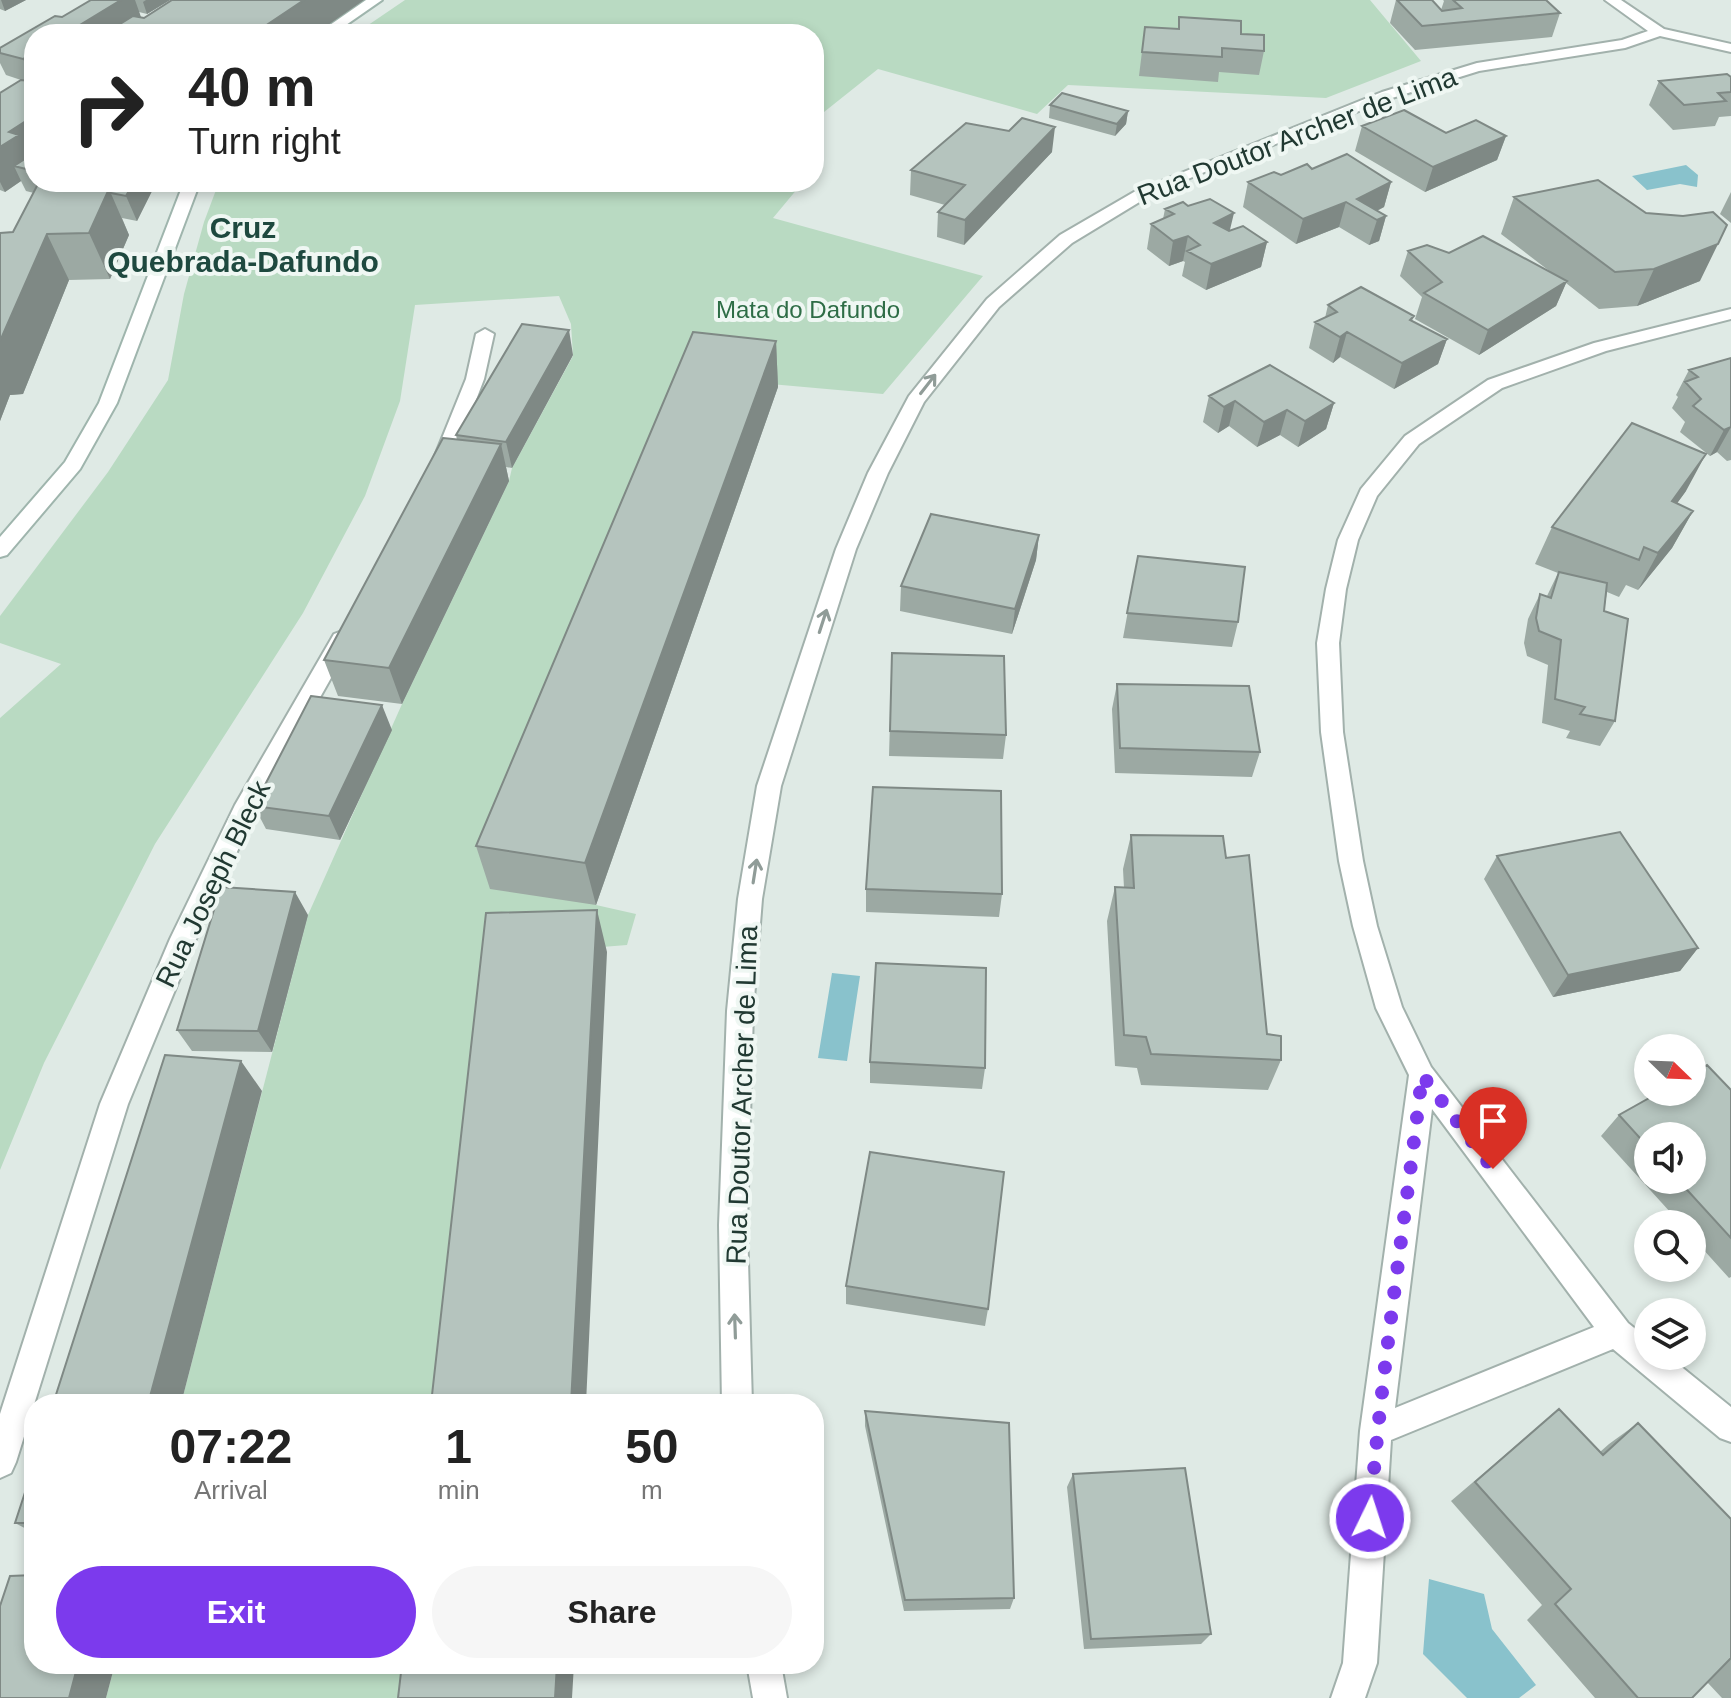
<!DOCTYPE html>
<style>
:root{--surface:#fff;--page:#f6f6f6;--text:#222;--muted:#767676;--accent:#7c3aed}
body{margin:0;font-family:Arial,sans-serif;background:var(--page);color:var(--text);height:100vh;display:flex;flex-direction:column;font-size:30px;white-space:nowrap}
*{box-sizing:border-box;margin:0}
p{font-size:26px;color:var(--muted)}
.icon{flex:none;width:44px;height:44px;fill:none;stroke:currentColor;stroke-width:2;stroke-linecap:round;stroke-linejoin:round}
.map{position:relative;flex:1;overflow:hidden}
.drawer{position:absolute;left:24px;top:1394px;width:800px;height:280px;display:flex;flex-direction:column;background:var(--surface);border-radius:32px;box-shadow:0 4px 12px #0003}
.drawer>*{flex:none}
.top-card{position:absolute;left:24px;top:24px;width:800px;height:168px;border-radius:32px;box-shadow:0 4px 12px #0003;background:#fff;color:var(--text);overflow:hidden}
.needle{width:52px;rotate:113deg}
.tools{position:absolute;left:1634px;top:1034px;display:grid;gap:16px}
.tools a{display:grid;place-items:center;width:72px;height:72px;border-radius:50%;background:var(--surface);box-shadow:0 4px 12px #0003;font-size:40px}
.pin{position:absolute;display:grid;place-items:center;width:68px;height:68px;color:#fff;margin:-82px -34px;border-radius:50% 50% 50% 0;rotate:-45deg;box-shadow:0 0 8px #0007}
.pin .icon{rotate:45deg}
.me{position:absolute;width:88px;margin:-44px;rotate:4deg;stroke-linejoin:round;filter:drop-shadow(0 0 6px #0008)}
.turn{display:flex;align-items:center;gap:28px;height:168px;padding:0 32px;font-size:36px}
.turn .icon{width:104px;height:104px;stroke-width:2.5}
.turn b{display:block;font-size:56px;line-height:68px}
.eta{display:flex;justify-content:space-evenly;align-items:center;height:136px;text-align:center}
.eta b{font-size:48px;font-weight:700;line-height:56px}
.action{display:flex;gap:16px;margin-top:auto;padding:16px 32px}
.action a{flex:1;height:92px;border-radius:48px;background:var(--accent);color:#fff;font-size:32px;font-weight:700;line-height:92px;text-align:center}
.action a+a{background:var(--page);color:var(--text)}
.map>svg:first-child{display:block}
.green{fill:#b9dac2}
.water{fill:#89c2cc}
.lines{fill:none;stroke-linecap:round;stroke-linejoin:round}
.street-casing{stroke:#a2b1ac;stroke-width:4}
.secondary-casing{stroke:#9fb5ad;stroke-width:4}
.street{fill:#fff;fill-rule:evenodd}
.secondary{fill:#fff;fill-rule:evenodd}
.wall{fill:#9ca9a3;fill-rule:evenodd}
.shaded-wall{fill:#7f8985}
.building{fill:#b5c4be;stroke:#7f8985;stroke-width:2}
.oneway{stroke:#909c98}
.route{stroke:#7c3aed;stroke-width:14;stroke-dasharray:0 25.2}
.labels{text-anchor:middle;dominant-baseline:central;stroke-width:8;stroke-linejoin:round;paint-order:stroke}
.far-park-label{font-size:24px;fill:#2e6d46;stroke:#eff7f3}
.street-label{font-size:28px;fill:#213932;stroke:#eff7f3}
.far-district-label{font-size:30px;font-weight:bold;fill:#1e493f;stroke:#eff7f3}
</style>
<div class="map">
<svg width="1731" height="1698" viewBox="0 0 1731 1698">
<rect width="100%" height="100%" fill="#dfeae5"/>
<path class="green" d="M405,0H1370L1421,61L1326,98L1068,85L1037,114L878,69L814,120V34H355Z
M219,182H803L773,218L983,276L883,394L738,381L596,905L636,914L627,945L501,955L455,1404H181L308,915L402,704L509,481L512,468L573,356L571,324L559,296L415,305L400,401L365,496L303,613L155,844L44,1063L0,1170V718L61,664L0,643V616L108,472L168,380L184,294L204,222Z
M115,1664H428L425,1698H106Z"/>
<path class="water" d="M1686,165L1698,175L1697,187L1680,184L1647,190L1632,176Z
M832,973L860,976L847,1061L818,1058Z
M1429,1579L1484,1594L1492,1629L1536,1685L1519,1698H1467L1423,1654Z"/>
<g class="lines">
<defs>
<path id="street" d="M1605,0H1621L1664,29L1731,44V52L1660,36L1625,48L1479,71L1392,98L1197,175L1146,198L1072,243L999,307L924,402L888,473L856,549L781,786L762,899L753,1011L747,1225L752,1404H722L719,1225L727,1011L738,899L757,786L836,549L868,473L909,396L987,299L1060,235L1134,192L1382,92L1477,63L1622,40L1648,31Z
M1731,309V319L1606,351L1502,388L1419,444L1377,496L1358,540L1346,589L1339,643L1343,732L1363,861L1377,926L1402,1007L1431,1067L1628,1323L1648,1339V1356H1668L1731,1407V1442L1720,1438L1613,1349L1391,1440L1377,1663L1365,1698H1331L1343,1663L1360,1431L1409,1075L1376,1008L1353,926L1339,861L1321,732L1317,643L1326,589L1338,540L1361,489L1405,436L1488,380L1594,343ZM1432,1109L1594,1327L1395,1408Z
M485,329L494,334L484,379L450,468L447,472H433L430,468L466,379L476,334Z
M342,631L350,634L353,639L258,807L196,939L128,1104L16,1462L11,1473L0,1478V1414L100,1104L170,939L235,805L334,634Z
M747,1664H781L787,1698H753Z"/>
<path id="secondary" d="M366,0H382L333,34H317Z
M184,182H200L117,403L80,469L7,555L0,557V537L65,462L99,403Z"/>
</defs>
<use href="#street" class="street-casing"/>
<use href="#secondary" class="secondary-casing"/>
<use href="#street" class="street"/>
<use href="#secondary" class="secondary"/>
</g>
<path class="wall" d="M0,0H26L5,11L0,9Z
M91,0H170L147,14L139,12L140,18L315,34H34V182H154L155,185L137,221L122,218L129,235L110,279L69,280L23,394L10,395L0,421V233L13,232L34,193L26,191L21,181L5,192L0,190V93L21,80L6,75L0,63V48L62,17Z
M1396,0L1441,10L1444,1L1443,0H1546L1560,13L1552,37L1415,50L1390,23Z
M1179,17L1241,34L1264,51L1259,75L1219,72L1218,82L1139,76L1145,27L1178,29Z
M1731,77V116L1719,117L1715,126L1673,130L1649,105L1659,81Z
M1050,105L1128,111L1126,124L1115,136L1049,118Z
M1362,126L1446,133L1506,136L1497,160L1425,192L1355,151Z
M1009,131L1052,152L964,245L937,237L938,212L945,205L910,195L911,170Z
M1312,169L1391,182L1384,207L1377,211L1386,216L1379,241L1369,245L1339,227L1296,244L1243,207L1248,182Z
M1731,192V223L1720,214Z
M1514,197L1700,281L1637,306L1599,309L1566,283L1556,306L1479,355L1415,319L1422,297L1400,276L1408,251L1449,253L1552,273L1501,234Z
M1165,209L1230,231L1267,242L1261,267L1206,290L1182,276L1185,262L1183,261L1169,266L1147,249L1151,224L1163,219Z
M1328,305L1414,316L1412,321L1447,339L1438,364L1394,389L1340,357L1333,363L1309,348L1315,322L1325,318Z
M776,341L778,387L596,905L490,889L476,846Z
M573,355L512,468L506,467L509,481L402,704L338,696L324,660L457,440L456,435Z
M1731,358V460L1727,461L1717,452L1710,456L1680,432L1685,422L1672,408L1678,397L1676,395L1689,370Z
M1209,396L1334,403L1326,429L1298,447L1280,435L1257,447L1229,426L1218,433L1203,422Z
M1686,491L1677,503L1693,511L1672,548L1638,590L1626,585L1619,597L1607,592L1604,611L1615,721L1600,746L1566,738L1570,731L1542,723L1548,665L1527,656L1524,643L1528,619L1540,594L1547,596L1558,573L1535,564L1552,527Z
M1039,535L1036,560L1012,634L900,611L901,586Z
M1138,556L1238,622L1232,647L1123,638Z
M892,653L1006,735L1003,759L889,756Z
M1117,684L1260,752L1252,777L1115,773L1112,709Z
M392,730L340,840L266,829L254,806Z
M1131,835L1226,858L1267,1034L1281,1060L1268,1090L1141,1085L1137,1068L1115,1066L1107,921L1115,887L1124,888L1123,869Z
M1497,856L1698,948L1680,971L1553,997L1484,879Z
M866,889L1002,894L999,917L866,912Z
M308,915L272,1052L192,1051L177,1030Z
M870,1062L985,1068L982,1089L870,1083Z
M1731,1090V1277L1729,1278L1692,1237V1224H1681L1601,1136L1619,1115ZM1648,1136L1692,1180H1648Z
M846,1286L988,1309L985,1326L846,1304Z
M1559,1409L1600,1452L1609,1444L1638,1423L1731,1519V1698H1722L1707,1682L1692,1698H1595L1527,1620L1542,1605L1451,1501Z
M865,1411L1014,1598L1010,1609L904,1611L865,1426Z
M34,1465V1533L15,1523Z
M1073,1474L1211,1634L1201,1644L1084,1649L1067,1487Z"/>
<path class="shaded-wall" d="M1,0H26L5,11Z
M121,0H135L141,17L114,34H65Z
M146,0H170L147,14L143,2Z
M304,0H364L315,34H253Z
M181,28L183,34H169Z
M34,52V83L23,59Z
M1128,111L1126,124L1115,136L1117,124Z
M29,119L34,129V162L14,166L21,181L5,192L0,182V147L9,132Z
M1055,127L1052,152L964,245L965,220Z
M1506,136L1497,160L1425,192L1433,167Z
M134,182H154L155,185L137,221L126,196Z
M1391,182L1384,207L1368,215L1357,199Z
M109,189L129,235L110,279L89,233Z
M1346,202L1339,227L1296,244L1303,219Z
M1234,213L1228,238L1214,223Z
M1386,216L1379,241L1369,245L1377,220Z
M47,234L69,280L23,394L10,395L0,421V341Z
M1188,236L1183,261L1169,266L1173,241Z
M1267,242L1261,267L1206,290L1211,264Z
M1718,244L1700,281L1637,306L1654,269Z
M1567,281L1556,306L1479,355L1488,330Z
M569,330L573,355L512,468L506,442Z
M1347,332L1340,357L1333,363L1340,337Z
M1447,339L1438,364L1394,389L1402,363Z
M776,341L778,387L596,905L585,863Z
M1235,401L1229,426L1218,433L1224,407Z
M1334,403L1326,429L1298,447L1305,421Z
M1287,410L1280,435L1257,447L1264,422Z
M1731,427L1717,452L1710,456L1724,430Z
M501,444L509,481L402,704L389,668Z
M1706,454L1686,491L1652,538L1672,501Z
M1693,511L1672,548L1638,590L1658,553Z
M1039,535L1036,560L1012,634L1015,609Z
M382,705L392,730L340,840L329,816Z
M295,892L308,915L272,1052L258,1031Z
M597,910L607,952L586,1404H571Z
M1698,948L1680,971L1553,997L1568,975Z
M241,1061L262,1091L181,1404H148Z
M78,1664H115L106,1698H69Z
M557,1664H574L572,1698H555Z"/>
<path class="building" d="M91,0H121L65,34H34V52L23,59L0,53V48L55,16L62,17Z
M172,0H304L253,34H204L181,28L169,34H104L133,16L144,18Z
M1397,0H1432L1442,11L1462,8L1453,0H1546L1560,13L1422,26Z
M1179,17L1241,21V34L1264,35V51L1222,48V57L1142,52L1145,27L1179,29Z
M1727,74L1731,77V92L1718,93L1726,101L1684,105L1659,81Z
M34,77V120L29,119L9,132L19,135L0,147V93L21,80L29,81Z
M1062,93L1128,111L1117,124L1050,105Z
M1404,110L1446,133L1476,120L1506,136L1433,167L1362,126Z
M1022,118L1055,127L965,220L938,212L965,185L911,170L966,123L1009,131Z
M34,153V171L14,166Z
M1347,154L1391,182L1357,199L1386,216L1377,220L1346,202L1303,219L1248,182L1274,172L1281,175L1307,164L1312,169Z
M1598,180L1646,213L1683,216L1713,212L1727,225L1718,244L1654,269L1615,272L1514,197Z
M39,182H69L109,189L89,233L47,234L0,341V233L13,232Z
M69,182H134L126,196L111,193L109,189Z
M1210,199L1234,213L1214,223L1229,231L1243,226L1267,242L1211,264L1187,251L1200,245L1188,236L1173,241L1151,224L1174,214L1165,209L1183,202L1188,206Z
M1483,236L1567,281L1488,330L1424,293L1442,282L1408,251L1427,245L1449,253Z
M1361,287L1414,316L1410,320L1447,339L1402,363L1347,332L1340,337L1315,322L1337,312L1328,305Z
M522,324L569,330L506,442L456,435Z
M693,332L776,341L585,863L476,846Z
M1731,358V427L1724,430L1693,406L1701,399L1685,382L1698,377L1689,370Z
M1270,365L1334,403L1305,421L1287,410L1264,422L1235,401L1224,407L1209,396Z
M1632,423L1706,454L1672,501L1693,511L1658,553L1644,547L1639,560L1552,527Z
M443,438L501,444L389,668L324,660Z
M931,514L1039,535L1015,609L901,586Z
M1138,556L1245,567L1238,622L1127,613Z
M1559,572L1607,583L1604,611L1628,619L1615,721L1580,714L1585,707L1555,699L1561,640L1539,631L1536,618L1540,594L1551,598Z
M892,653L1004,656L1006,735L890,731Z
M1117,684L1249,686L1260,752L1120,748Z
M311,696L382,705L329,816L254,806Z
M873,787L1001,791L1002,894L866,889Z
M1620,832L1698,948L1568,975L1497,856Z
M1131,835L1223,836L1226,858L1249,855L1267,1034L1281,1036V1060L1151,1054L1146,1037L1124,1035L1115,887L1134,888Z
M221,887L295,892L258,1031L177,1030Z
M597,910L571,1404H431L486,913Z
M876,963L986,968L985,1068L870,1062Z
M165,1055L241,1061L148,1404H53Z
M1707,1065L1731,1090V1238L1678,1180H1692V1136H1648V1147L1619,1115L1660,1092H1692V1074Z
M870,1152L1004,1172L988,1309L846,1286Z
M1559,1409L1603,1455L1638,1423L1731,1519V1658L1692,1698H1638L1555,1604L1571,1589L1475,1482Z
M865,1411L1009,1423L1014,1598L905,1600Z
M34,1465V1523H15Z
M1185,1468L1211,1634L1091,1639L1073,1474Z
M34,1575V1664H78L69,1698H0V1606L10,1576Z
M402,1664H557L555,1698H398Z"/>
<defs><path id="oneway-shaft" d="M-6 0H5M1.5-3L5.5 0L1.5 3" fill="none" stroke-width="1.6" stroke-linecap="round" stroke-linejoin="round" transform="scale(2)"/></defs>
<g class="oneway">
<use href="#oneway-shaft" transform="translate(928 384) rotate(-52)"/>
<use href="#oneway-shaft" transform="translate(823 621) rotate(-72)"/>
<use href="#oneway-shaft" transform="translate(755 871) rotate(-81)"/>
<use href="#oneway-shaft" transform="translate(735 1326) rotate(-92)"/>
</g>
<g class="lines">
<path class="route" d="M1370,1518C1381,1370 1405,1223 1422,1075L1493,1169"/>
</g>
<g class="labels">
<g class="far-park-label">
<text x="808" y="309">Mata do Dafundo</text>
</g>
<g class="street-label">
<text transform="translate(1297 136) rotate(-21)">Rua Doutor Archer de Lima</text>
<text transform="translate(213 884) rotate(-64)">Rua Joseph Bleck</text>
<text transform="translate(742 1095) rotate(-88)">Rua Doutor Archer de Lima</text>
</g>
<g class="far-district-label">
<text x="243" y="227">Cruz<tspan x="243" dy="34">Quebrada-Dafundo</tspan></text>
</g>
</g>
</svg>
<div class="tools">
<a><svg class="needle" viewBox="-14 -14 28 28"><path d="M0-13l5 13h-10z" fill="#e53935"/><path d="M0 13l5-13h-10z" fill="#767676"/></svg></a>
<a><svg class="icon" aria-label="sound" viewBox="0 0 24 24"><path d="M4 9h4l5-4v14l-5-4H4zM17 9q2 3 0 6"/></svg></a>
<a><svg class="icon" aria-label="search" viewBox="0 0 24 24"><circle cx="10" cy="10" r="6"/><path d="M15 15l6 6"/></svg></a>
<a><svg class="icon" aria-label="layers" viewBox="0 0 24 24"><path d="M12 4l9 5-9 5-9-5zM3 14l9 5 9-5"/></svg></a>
</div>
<div class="pin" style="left:1493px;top:1169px;background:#d93025"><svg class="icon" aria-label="arrive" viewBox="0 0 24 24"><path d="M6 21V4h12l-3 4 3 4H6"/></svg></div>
<svg class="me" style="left:1370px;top:1518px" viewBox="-20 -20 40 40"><circle r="17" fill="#7c3aed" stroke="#fff" stroke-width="3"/><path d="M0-11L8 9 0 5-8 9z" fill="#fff"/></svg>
<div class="top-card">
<div class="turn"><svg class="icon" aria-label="right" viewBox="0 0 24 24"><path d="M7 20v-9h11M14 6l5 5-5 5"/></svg><div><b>40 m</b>Turn right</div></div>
</div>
<section class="drawer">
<div class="eta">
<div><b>07:22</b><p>Arrival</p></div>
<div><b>1</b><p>min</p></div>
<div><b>50</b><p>m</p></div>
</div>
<div class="action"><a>Exit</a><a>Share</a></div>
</section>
</div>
